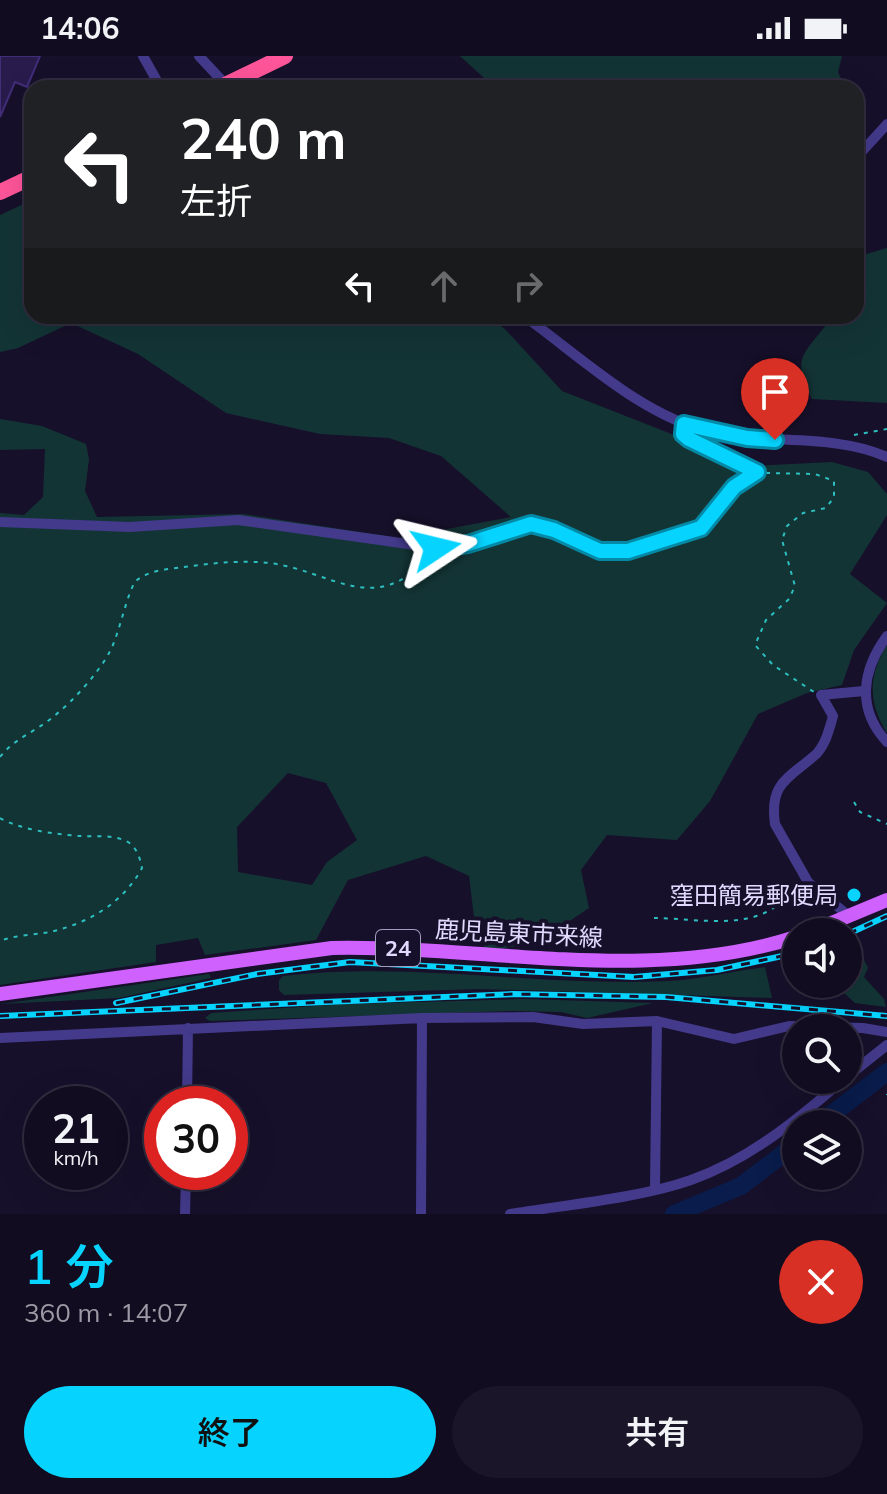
<!DOCTYPE html>
<html lang="ja">
<meta charset="utf-8">
<style>
:root{--surface:#110c20;--page:#1a1529;--text:#f1f3f6;--muted:#9c9ba5;--line:#302c3e;--accent:#06d4ff}
body{margin:0;font-family:Mulish,"Noto Sans JP",sans-serif;background:var(--page);color:var(--text);height:100vh;display:flex;flex-direction:column;font-size:30px;white-space:nowrap}
*{box-sizing:border-box;margin:0}
p{font-size:26px;color:var(--muted)}
.icon{flex:none;width:44px;height:44px;fill:none;stroke:currentColor;stroke-width:2;stroke-linecap:round;stroke-linejoin:round}
.map{position:relative;height:1158px;overflow:hidden}
.panel{display:flex;flex-direction:column;background:var(--surface);flex:1}
.panel>*{flex:none}
.guide{position:absolute;left:24px;top:24px;width:840px;height:244px;border-radius:24px;box-shadow:0 8px 32px #0002,0 0 0 2px var(--line);background:#202124;color:#fff;overflow:hidden}
.tools{position:absolute;left:782px;top:862px;display:grid;gap:16px}
.tools a{display:grid;place-items:center;width:80px;height:80px;border-radius:50%;background:var(--surface);box-shadow:0 8px 32px #0002,0 0 0 2px var(--line);font-size:40px}
.speed{position:absolute;left:24px;top:1030px;display:flex;gap:16px;font-size:40px;font-weight:700;text-align:center}
.speed>*{display:grid;place-content:center;width:104px;height:104px;border-radius:50%;background:var(--surface);box-shadow:0 8px 32px #0002,0 0 0 2px var(--line);line-height:1}
.speed small{font-size:20px;font-weight:400}
.speed .limit{border:12px solid #d22;background:#fff;color:#111}
.pin{position:absolute;display:grid;place-items:center;width:68px;height:68px;color:#fff;margin:-82px -34px;border-radius:50% 50% 50% 0;rotate:-45deg;box-shadow:0 0 8px #0007}
.pin .icon{rotate:45deg}
.me{position:absolute;width:88px;margin:-44px;rotate:80deg;stroke-linejoin:round;filter:drop-shadow(0 0 6px #0008)}
.turn{display:flex;align-items:center;gap:28px;height:168px;padding:0 24px;font-size:36px}
.turn .icon{width:104px;height:104px;stroke-width:2.5}
.turn b{display:block;font-size:56px;line-height:68px}
.lanes{display:flex;align-items:center;height:76px;padding:0 24px;background:#0003;justify-content:center;gap:40px;direction:ltr}
.lanes .off{opacity:.35}
.round{display:grid;place-items:center;flex:none;width:84px;height:84px;border-radius:42px;background:var(--page)}
.headline{display:flex;align-items:center;justify-content:space-between;height:136px;padding:0 24px}
h1{font-size:48px;font-weight:600;line-height:60px;color:var(--accent)}
.cta{display:flex;gap:16px;margin-top:auto;padding:16px 24px}
.cta a{flex:1;height:92px;border-radius:48px;background:var(--accent);color:#111;font-size:32px;font-weight:600;line-height:92px;text-align:center}
.cta a+a{background:var(--page);color:var(--text)}
.status{display:flex;justify-content:space-between;align-items:center;height:56px;padding:0 40px;background:var(--surface);direction:ltr}
.status svg{height:22px;fill:currentColor}
.map>svg:first-child{display:block}
.green{fill:#133435;fill-rule:evenodd}
.lines{fill:none;stroke-linecap:round;stroke-linejoin:round}
.river{stroke:#091c4b;stroke-width:18}
.building{fill:#291c4d;stroke:#422d79;stroke-width:2}
.path{stroke:#2dbfc0;stroke-width:2;stroke-dasharray:4 6;stroke-linecap:butt}
.minor{stroke:#433a8b;stroke-width:10}
.major{stroke:#cf61ff;stroke-width:14}
.highway{stroke:#ff559a;stroke-width:16}
.rail-casing{stroke:#06d4ff;stroke-width:6}
.rail{stroke:#17102b;stroke-width:3;stroke-dasharray:9;stroke-linecap:butt}
.route-casing{stroke:#048aa6;stroke-width:20}
.route{stroke:#06d4ff;stroke-width:14}
.poi-dot{fill:#06d4ff;stroke:#17102b;stroke-width:3}
.labels{text-anchor:middle;dominant-baseline:central;stroke-width:8;stroke-linejoin:round;paint-order:stroke}
.shield{fill:#17102b;stroke:#a49dbf;stroke-width:2}
.shield-label{font-size:22px;font-weight:bold;fill:#e1daff}
.poi-label{font-size:24px;fill:#e1daff;stroke:#17102b;text-anchor:end}
.street-label{font-size:24px;fill:#e1daff;stroke:#17102b}
</style>
<div class="status"><b>14:06</b><svg viewBox="0 0 49 12"><path d="M0 12V9h3v3zM5 12V6h3v6zM10 12V3h3v9zM15 12V0h3v12zM26 1h20v11H26zM47 4h2v5h-2z"/></svg></div>
<div class="map">
<svg width="887" height="1158" viewBox="0 0 887 1158">
<rect width="100%" height="100%" fill="#17102b"/>
<path class="green" d="M460,0H842L838,16L845,32H495Z
M32,144V260H488L506,274L562,335L753,410L832,406L868,416L887,438V459L850,518L887,547L854,594L842,629L807,637L758,658L710,745L677,784L607,779L581,814L589,852L537,887L486,895L475,869L469,820L426,800L348,824L316,884L205,899L198,882L156,889V906L0,929V457L24,459L43,441L45,393L0,394V363L42,370L86,388L89,403L85,435L97,461L243,458L399,482L511,461L441,400L389,382L320,378L226,357L138,298L71,267L18,292L0,296V159ZM288,717L326,727L357,784L327,806L312,829L238,816L237,771Z
M887,192V347L812,343C787,298 810,295 832,260H856V201Z
M887,589V677C868,647 868,619 887,589Z
M850,884L855,900L864,904L868,912L864,921L884,943L886,951L855,947L834,928H848Z
M765,911L772,942L480,933L284,939L279,934V924L283,920C412,905 539,931 668,925C700,923 733,915 765,911Z
M209,918L211,922L119,942L1,948Z
M525,943L653,947L587,962L561,956L512,955L210,965L205,962L211,957L345,948Z"/>
<g class="lines">
<path class="river" d="M819,1068L887,1016
M674,1158L741,1130L796,1088"/>
</g>
<path class="building" d="M0,0H40L27,31L15,26L0,61Z"/>
<g class="lines">
<path class="path" d="M854,379L887,373
M766,417L815,418L834,425V441L826,452L803,457L787,470L782,484L795,530L789,543L766,564L755,589L773,609L814,636
M0,701C15,682 35,676 53,661C73,645 97,619 109,597C119,581 128,531 137,524C150,514 169,513 184,511C212,507 241,504 269,507C330,514 373,562 428,502
M854,746L860,756L887,768
M0,762C21,774 55,778 79,780C95,781 113,778 128,786C137,792 140,802 142,812C123,847 89,867 50,876C34,879 15,879 0,885
M654,862C701,862 773,881 795,824
M887,1038V1039"/>
<path class="minor" d="M143,0L161,32
M199,0L227,30
M856,102L887,68
M524,260C581,301 642,360 711,376C768,389 833,377 887,401
M0,466L130,471L238,464L436,492L468,488L531,468L554,474L600,495H628L690,478L701,472L734,431L757,416L689,383L683,378L684,368
M887,580C862,614 856,653 887,686
M850,861L808,826L775,768C769,727 789,722 814,700C825,691 829,674 833,660L821,639L864,635
M0,982L422,962L533,961L583,968L657,965L734,983L789,970L863,972L887,976
M848,1020L887,989
M187,1048L188,972
M655,1131L657,965
M185,1158L186,1116
M421,1158L422,962
M510,1158C565,1149 640,1142 691,1124C750,1103 797,1064 843,1024"/>
<path class="major" d="M810,876L887,844
M0,938L332,892C486,889 647,929 796,881"/>
<path class="highway" d="M219,32L285,0
M0,136L32,121"/>
<defs>
<path id="rail" d="M848,878L887,860
M116,947L257,918L350,906L634,921L717,914L796,897
M0,960L513,938L666,941L887,960"/>
</defs>
<use href="#rail" class="rail-casing"/>
<use href="#rail" class="rail"/>
</g>
<g class="lines">
<defs>
<path id="route" d="M436,492L468,488L531,468L554,474L600,495H628L701,472L734,431L757,416L689,383L683,378L684,368L747,382L775,384"/>
</defs>
<use href="#route" class="route-casing"/>
<use href="#route" class="route"/>
</g>
<circle class="poi-dot" cx="854" cy="839" r="8"/>
<g class="labels">
<rect class="shield" x="376" y="874" width="44" height="36" rx="6"/>
<g class="shield-label">
<text x="398" y="892">24</text>
</g>
<g class="poi-label">
<text x="838" y="839">窪田簡易郵便局</text>
</g>
<g class="street-label">
<text transform="translate(519 877) rotate(3)">鹿児島東市来線</text>
</g>
</g>
</svg>
<div class="tools">
<a><svg class="icon" aria-label="sound" viewBox="0 0 24 24"><path d="M4 9h4l5-4v14l-5-4H4zM17 9q2 3 0 6"/></svg></a>
<a><svg class="icon" aria-label="search" viewBox="0 0 24 24"><circle cx="10" cy="10" r="6"/><path d="M15 15l6 6"/></svg></a>
<a><svg class="icon" aria-label="layers" viewBox="0 0 24 24"><path d="M12 4l9 5-9 5-9-5zM3 14l9 5 9-5"/></svg></a>
</div>
<div class="speed"><div>21<small>km/h</small></div><div class="limit">30</div></div>
<div class="pin" style="left:775px;top:384px;background:#d93025"><svg class="icon" aria-label="arrive" viewBox="0 0 24 24"><path d="M6 21V4h12l-3 4 3 4H6"/></svg></div>
<svg class="me" style="left:436px;top:492px" viewBox="-20 -20 40 40"><path d="M0-17L14 15 0 8-14 15z" fill="#06d4ff" stroke="#fff" stroke-width="4"/></svg>
<div class="guide">
<div class="turn"><svg class="icon" aria-label="left" viewBox="0 0 24 24"><path d="M17 20v-9H6M10 6l-5 5 5 5"/></svg><div><b>240 m</b>左折</div></div>
<div class="lanes"><svg class="icon" aria-label="left" viewBox="0 0 24 24"><path d="M17 20v-9H6M10 6l-5 5 5 5"/></svg><svg class="icon off" aria-label="ahead" viewBox="0 0 24 24"><path d="M12 20V5M6 11l6-6 6 6"/></svg><svg class="icon off" aria-label="right" viewBox="0 0 24 24"><path d="M7 20v-9h11M14 6l5 5-5 5"/></svg></div>
</div>
</div>
<section class="panel">
<div class="headline"><div><h1>1 分</h1><p>360 m · 14:07</p></div><a class="round" style="background:#d93025;color:#fff"><svg class="icon" aria-label="close" viewBox="0 0 24 24"><path d="M6 6l12 12M18 6L6 18"/></svg></a></div>
<div class="cta"><a>終了</a><a>共有</a></div>
</section>
